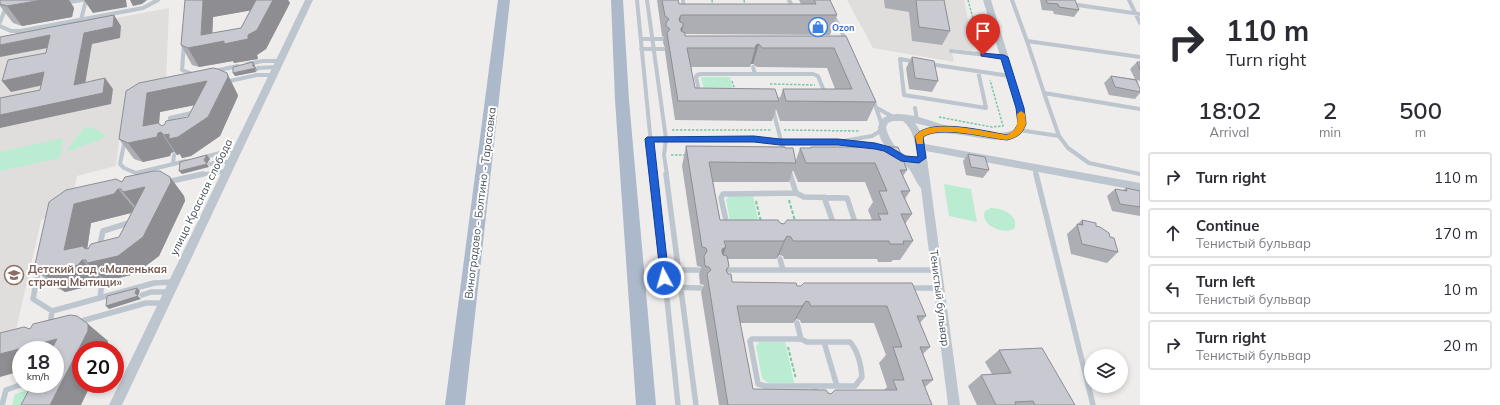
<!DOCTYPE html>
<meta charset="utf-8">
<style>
:root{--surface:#fff;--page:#f2f2f3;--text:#2b2b33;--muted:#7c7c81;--line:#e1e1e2}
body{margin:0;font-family:Mulish,sans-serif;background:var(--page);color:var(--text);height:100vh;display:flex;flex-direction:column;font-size:15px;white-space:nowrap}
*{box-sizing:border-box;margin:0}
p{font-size:13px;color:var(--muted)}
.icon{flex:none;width:22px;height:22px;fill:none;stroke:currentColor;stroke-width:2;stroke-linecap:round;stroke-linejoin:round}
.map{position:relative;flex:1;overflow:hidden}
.sheet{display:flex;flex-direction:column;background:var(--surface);width:360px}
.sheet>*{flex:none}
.hud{background:#fff;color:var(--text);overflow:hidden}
.tools{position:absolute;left:1084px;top:349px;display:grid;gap:8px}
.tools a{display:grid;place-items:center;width:44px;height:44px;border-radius:50%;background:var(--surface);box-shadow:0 2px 6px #0003;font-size:20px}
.speed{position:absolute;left:12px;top:341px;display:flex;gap:8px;font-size:20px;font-weight:700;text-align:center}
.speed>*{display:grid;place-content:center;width:52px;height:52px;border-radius:50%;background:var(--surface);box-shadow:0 2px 6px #0003;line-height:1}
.speed small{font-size:10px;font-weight:400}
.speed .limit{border:6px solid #d22;background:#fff;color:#111}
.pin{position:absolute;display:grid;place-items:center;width:34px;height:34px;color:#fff;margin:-41px -17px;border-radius:50% 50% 50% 0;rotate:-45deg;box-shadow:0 0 4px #0007}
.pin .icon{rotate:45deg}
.me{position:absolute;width:44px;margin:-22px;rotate:354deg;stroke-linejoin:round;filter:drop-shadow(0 0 3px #0008)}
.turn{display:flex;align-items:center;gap:14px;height:84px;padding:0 20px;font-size:18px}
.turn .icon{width:52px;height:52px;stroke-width:2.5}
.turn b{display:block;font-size:28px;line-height:34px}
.eta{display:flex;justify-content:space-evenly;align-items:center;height:68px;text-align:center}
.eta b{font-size:24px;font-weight:600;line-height:28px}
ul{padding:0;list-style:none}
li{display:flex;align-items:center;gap:12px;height:50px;margin:0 8px 6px;padding:0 12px;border:2px solid var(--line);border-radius:4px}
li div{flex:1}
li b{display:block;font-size:15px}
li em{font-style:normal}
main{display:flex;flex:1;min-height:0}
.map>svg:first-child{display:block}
.education{fill:#e0dddd}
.green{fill:#baecd2}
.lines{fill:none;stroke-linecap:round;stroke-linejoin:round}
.path-far1{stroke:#74c9a6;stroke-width:1.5;stroke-dasharray:2.5 1.5;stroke-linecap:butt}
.path{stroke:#74c9a6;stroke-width:2;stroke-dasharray:3.5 2;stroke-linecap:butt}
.service-far1{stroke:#bdc5ce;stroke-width:4}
.service{stroke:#bdc5ce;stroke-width:5.5}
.minor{fill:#bdc5ce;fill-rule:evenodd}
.primary{fill:#acb9ca;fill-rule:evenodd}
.wall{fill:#adaeb4;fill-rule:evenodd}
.shaded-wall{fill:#8d8d92;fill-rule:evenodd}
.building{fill:#c9cad1;stroke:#8d8d92;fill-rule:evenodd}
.route{fill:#1f5fd6;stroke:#143e8b}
.slow{fill:#f59e0b}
.labels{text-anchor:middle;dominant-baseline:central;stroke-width:4;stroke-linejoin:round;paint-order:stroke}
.far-shop-label{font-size:9px;font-weight:bold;fill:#366cbe;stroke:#fff;text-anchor:start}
.street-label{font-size:11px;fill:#454e58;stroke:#fff}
.education-label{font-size:11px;font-weight:bold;fill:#785e54;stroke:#fff;text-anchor:start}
</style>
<main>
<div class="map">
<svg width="1140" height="405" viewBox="0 0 1140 405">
<rect width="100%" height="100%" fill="#efecec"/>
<path class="education" d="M847,0H964L974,51L951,49L954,62L873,48Z
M169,8L166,83L125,92L116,166L77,176L73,196L41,221L16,330L0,334V40Z"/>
<path class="green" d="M701,77H730L734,95H705Z
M85,127L99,130L106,137L70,151H66Z
M63,138L60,158L0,171V152Z
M944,184L971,189L977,222L949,216Z
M730,196H753L759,224L730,221L726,199Z
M991,208C1002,208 1011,212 1015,221V228C1004,236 979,225 985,211Z
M759,342H785L794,383H768L762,378L756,346Z
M45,386L31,405H12L15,394Z"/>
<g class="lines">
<path class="path-far1" d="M712,0L713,7
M744,0L745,5
M968,0L981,47
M732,81L735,90
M770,84L815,85
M939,117L992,127L1003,126L990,80
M672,130H772
M784,130L859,131
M671,155H687"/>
<path class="path" d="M789,200L795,221
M756,201L761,222
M788,347L796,379"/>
<path class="service-far1" d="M637,0L654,175
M647,0L666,139L664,155L667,175
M683,0L684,11
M789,0L794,10
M1012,0L1027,41
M1129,0L1140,23
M64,3L82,0
M1071,4L1140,14
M833,14L846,41
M81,20L86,0
M0,22L9,0
M0,26L11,31H20L143,8L158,0
M641,39H663
M184,43L182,70L195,75
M641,49H664
M951,51L1005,57
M917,62L900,59L904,95L986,108L978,71
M247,64L263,61H280
M929,64L1010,76
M753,67L755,74
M258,68L277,67
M214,71L238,66
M701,74H813L818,76L826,96L823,99H705L700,96L696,77L697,75Z
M225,82L257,75H273
M1044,93L1027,41L1140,57
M873,99L882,125
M877,108L895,118
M915,108L917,120
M1140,109L1044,93L1059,136L1068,148L1089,163L1140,174
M773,110L784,152
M169,127L170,118L196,112
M1019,130L1059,136
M125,139L120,164L124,168L136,173L186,161
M650,139H754L780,142H838L884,148
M838,142L872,136L882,130
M201,158L220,153H235
M173,164L174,155
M210,164L217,162H231
M1034,167L1036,175
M789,171L790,175
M198,175L227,171"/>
<path class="service" d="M654,174L678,405
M666,174L696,405
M1036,174L1093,405
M167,182L203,174
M796,193L804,197L847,198L854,219L850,224
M824,197L834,225
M727,225L721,198L723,194L796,193L790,174
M99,248L103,231L132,222
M780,259L783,270
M39,267L33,299L52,311L154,283L173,282
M663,270H698
M721,270H936
M665,287L701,288
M909,288H939
M142,295L151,292H169
M100,298L102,282
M78,322L146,303H163
M797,323L801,339H752L750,341L758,384L765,386H814L817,396
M50,326L52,311
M801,339L807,342H850C858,351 861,365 862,377L855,386H814
M824,342L837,386
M2,405L6,390L23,384"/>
<path class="minor" d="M305,0H313L122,405H109Z
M983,0H991L1024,108C1025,113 1027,119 1026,123C1017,161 948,120 923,138L925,144L1140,183V191L926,151L960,405H948L921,188C916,183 914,175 909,169C897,155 879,148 878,127C879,125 880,121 882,119C898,106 932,122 948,126C966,131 999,138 1015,129L1018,121L1016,108ZM893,121H903C914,130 915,143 917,156C902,160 888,140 886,127L888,123ZM915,123L931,127L920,131Z"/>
<path class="primary" d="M498,0H510L465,405H445Z
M611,0H623L629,100L656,405H636L615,100Z"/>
</g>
<path class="wall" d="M0,0H69L74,8L72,17L22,26L13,23L0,6Z
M185,0H288L290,3L266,49L257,55L258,59L234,63L233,61L199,67L192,65L181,45ZM251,10L241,28L212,33L213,17Z
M657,0H678L679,4H801L799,0H830L837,15L830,35L685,34V36H846L876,102L867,121H780L776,109L772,121L675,120L665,52V47L664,46L663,42L664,37L662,36ZM751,64H753L757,67L827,68L835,89H783L779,101L695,88L691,67H750Z
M884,0H944L950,31L942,45L912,41L909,12L885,8Z
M1040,0H1073L1079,10L1074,17L1054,14L1053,11L1042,10Z
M912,57L938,81L932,92L909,89L906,68Z
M1137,62H1140V81L1137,80L1140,89V93L1135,99L1109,95L1104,83L1111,76L1135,79L1130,69Z
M255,66L258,71L235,76L233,73Z
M139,83L237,93L238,96L220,136L191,156L182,158L180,154L177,155L174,152L171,153L170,156L143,162L134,159L119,139ZM194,105L188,117L162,126L159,123L160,112Z
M686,146L796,160L800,148H810L811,147L907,170L903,176L910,191L905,199L912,214L905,224L913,241L900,260H893L891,262H878L877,259H784L783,256L779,255L776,259H728L729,266L727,272L732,282L797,286H801L804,283L926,316L920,323L930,347L923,354L933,380L925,387L932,405H719L701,292L704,285L700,284L699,274L701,267L697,266L682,166ZM793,170L798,182H865L873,202L868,210L872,220L784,224L780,223L720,220L713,182H789ZM796,319L800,320L801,323H874L886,355L879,363L887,387L884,390L831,394L828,393L753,389L740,323H793Z
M968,154L989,170L983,178L966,175L963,161Z
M170,177L184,196L185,201L159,256L135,274L106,281L103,278H101L98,284L65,292L55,287L34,269L122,182ZM134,208L119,237L87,249L91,223L131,213Z
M1126,188L1140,191V216L1112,211L1107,196L1115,189L1123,190Z
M1082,220L1096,226L1110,237L1118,252L1107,263L1071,254L1067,234Z
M999,350L1075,405H977L968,386L981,375L992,374L985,362Z"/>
<path class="shaded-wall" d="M42,0H69L74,8L72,17L22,26L7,6Z
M84,0H126L127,7L93,13Z
M130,0H147L142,4L133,6Z
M203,0H288L290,3L266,49L257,55L258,59L234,63L233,61L199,67L188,48L201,35ZM270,7L248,35L212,43L213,17Z
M114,15L121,26L120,38L92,44L83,96L74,85L84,33Z
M681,15L678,34L679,19Z
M683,26L680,46L681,28Z
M50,35L58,46L0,57V45Z
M759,44L753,64H751L750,67L755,48L756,45Z
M253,62L255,66V69L256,72L235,76L233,73L253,66Z
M44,72L53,83L11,92L2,81Z
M227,73L237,93L238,96L220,136L191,156L182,158L180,154L177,155L164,135L216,101L160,112L158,134V133L161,132L174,152L171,153L170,156L143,162L128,143L143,126L147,93Z
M105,78L113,89L111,104L0,128V115Z
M207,155L210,159L207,164L204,160Z
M207,164L209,167L182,174L179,171Z
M170,177L184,196L185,201L159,256L135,274L106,281L87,263L97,261L82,260L101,278L98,284L65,292L44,274L64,250L74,204L118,189L134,208L131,213L91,223L87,250L118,256L139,211L123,192Z
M787,236L779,255L776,259L784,241Z
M726,247L720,266L722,249Z
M137,288L140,291L138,296L141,299L109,309L106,306L135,293Z
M806,301L796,319L793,323L802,306Z
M88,324L108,341V348L107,350H81V384H91L81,405H50L55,350H21V371L0,377V354Z"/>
<path class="building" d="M0,0H42L7,6L0,4Z
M185,0H203L201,35L241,28L256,0H273L257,30L248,35V39L224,44V41L188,48L181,45Z
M662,0H678L679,4H816L814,0H830L837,15H681L679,19L680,22L683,23V26L681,28V31L685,33V36H846L876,102L786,101L783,89H852L834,48H762L759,44L756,45L755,48H687L695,88L775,89L779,101H678L667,33L670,29L666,26V23L669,19L665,16Z
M916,0H944L950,31L919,27Z
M1046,0H1075L1079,10L1059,7L1058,4L1047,3Z
M114,15L113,27L84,33L74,85L105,78L103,93L0,115V98L40,90L44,72L2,81L8,60L46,53L50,35L0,45V37Z
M912,57L934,61L938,81L915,78Z
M253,62V66L256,68L233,73V67Z
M1137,62H1140V70Z
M213,68L218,69L227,73L228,77L208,117L178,137L169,139V134L164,135L161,132L158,133L157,137L128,143L119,139L126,91L139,83ZM207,81L188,117L166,121L165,124L162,126L158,123L143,126L147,93Z
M1111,76L1136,80L1140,89V92L1115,87Z
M686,146L785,147V148H793L796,163L709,162L720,220H778L780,223L784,224L787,220H881L878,214H888L879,191H887L875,163H806L800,148H811V147H898L907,170H900L910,191H901L912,214H901L913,241H903L904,244H890L889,241H793L791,237L787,236L784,241H724L726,247L722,249V252L723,255L727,256L729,266L726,270L728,274H731L732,282L796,283L797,286H801L804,283H912L926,316H917L930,347H920L933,380H922L932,405H728L707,274L711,270L709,267L705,266L704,256L707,251L706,248L702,247ZM806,301L809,302L811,306H887L902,347H893L904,380H893L897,390H835L831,394L828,393L826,390L753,389L737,306H802Z
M968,154L985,157L989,170L971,167Z
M207,155L204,160L207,164L179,171L180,162Z
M154,171H160L170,177L171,182L143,237L118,256L87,263L86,260H82L78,265L44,274L34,269L49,202L66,190L116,179L122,182L125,177ZM145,187L119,237L91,244L88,249L84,248L83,246L64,250L74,204L114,194L118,189H121L123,192Z
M1126,188L1140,191V207L1120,204L1115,189L1127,191Z
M1082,220L1096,223V226L1100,227L1109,233L1110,237L1114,238L1118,252L1082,244L1077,224L1083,225Z
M137,288L135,293L138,296L106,306L107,296Z
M70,315L77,316L88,324V331L50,405H21L32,384H55V350H51L57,339L0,354V333L24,327L30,329L33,324Z
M1042,348L1075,405H1035L1033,401L1015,402L1016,405H996L981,375L1011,373L999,350Z"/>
<path class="route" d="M981,53L1004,55L1008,57L1024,108L1026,124C1022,134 1018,137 1007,140C988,138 938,125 923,137L926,158L919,163L901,161L884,151L875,149L838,145H780L754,142H654L669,278L668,281L664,283L661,281L645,139L647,137L754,136L780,139H838L875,143L890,147L905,156L918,157L915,136C929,117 985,131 1007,135L1013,132L1018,124L1016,108L1001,59L981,56Z"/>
<path class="slow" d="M1021,111L1025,114L1026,124C1022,134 1018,137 1007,140C988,138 939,125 923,137V144H917L915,136C929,117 986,132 1007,135C1017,130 1018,125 1017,114Z"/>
<defs>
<symbol id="shop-ring" viewBox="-11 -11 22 22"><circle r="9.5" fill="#fff" stroke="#3f7fe0" stroke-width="1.5"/><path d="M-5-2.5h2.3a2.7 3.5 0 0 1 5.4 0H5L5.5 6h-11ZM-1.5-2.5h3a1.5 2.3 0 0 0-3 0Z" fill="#3f7fe0"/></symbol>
<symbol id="school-ring" viewBox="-11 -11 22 22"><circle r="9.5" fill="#fff" stroke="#8d6e63" stroke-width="1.5"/><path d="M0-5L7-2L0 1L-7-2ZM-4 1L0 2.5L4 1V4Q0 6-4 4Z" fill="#8d6e63"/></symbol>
</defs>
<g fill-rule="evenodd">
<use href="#shop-ring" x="807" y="16" width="22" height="22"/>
<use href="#school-ring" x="3" y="264" width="22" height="22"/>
</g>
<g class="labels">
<g class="far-shop-label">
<text x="832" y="27">Ozon</text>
</g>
<g class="street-label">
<text transform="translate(201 197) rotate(-64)">улица Красная слобода</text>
<text transform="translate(480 203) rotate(-83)">Виноградово - Болтино - Тарасовка</text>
<text transform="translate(940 298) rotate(83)">Тенистый бульвар</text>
</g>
<g class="education-label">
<text x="28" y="269">Детский сад «Маленькая<tspan x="28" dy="13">страна Мытищи»</tspan></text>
</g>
</g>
</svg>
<div class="tools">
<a><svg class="icon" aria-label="layers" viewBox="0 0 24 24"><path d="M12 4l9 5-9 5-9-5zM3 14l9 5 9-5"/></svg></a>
</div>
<div class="speed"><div>18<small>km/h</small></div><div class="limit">20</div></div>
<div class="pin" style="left:983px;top:55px;background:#d93025"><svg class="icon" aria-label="arrive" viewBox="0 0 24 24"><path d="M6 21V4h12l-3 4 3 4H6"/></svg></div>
<svg class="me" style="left:664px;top:278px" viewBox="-20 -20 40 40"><circle r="17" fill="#1f5fd6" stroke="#fff" stroke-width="3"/><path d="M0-11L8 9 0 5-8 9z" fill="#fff"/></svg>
</div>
<section class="sheet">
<div class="hud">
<div class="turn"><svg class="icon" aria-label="right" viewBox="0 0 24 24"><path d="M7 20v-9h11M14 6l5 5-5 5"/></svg><div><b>110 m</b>Turn right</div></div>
</div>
<div class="eta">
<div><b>18:02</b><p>Arrival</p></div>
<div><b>2</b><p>min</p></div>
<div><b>500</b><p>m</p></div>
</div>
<ul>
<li><svg class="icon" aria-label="right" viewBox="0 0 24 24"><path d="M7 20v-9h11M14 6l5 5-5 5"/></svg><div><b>Turn right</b></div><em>110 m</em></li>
<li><svg class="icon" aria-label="ahead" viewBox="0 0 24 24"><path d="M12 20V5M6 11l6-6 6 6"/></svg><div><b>Continue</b><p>Тенистый бульвар</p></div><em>170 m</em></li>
<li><svg class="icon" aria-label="left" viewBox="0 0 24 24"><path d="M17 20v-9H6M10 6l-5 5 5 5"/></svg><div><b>Turn left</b><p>Тенистый бульвар</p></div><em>10 m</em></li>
<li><svg class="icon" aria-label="right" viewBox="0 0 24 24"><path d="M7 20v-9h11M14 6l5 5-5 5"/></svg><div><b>Turn right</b><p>Тенистый бульвар</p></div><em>20 m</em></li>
</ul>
</section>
</main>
